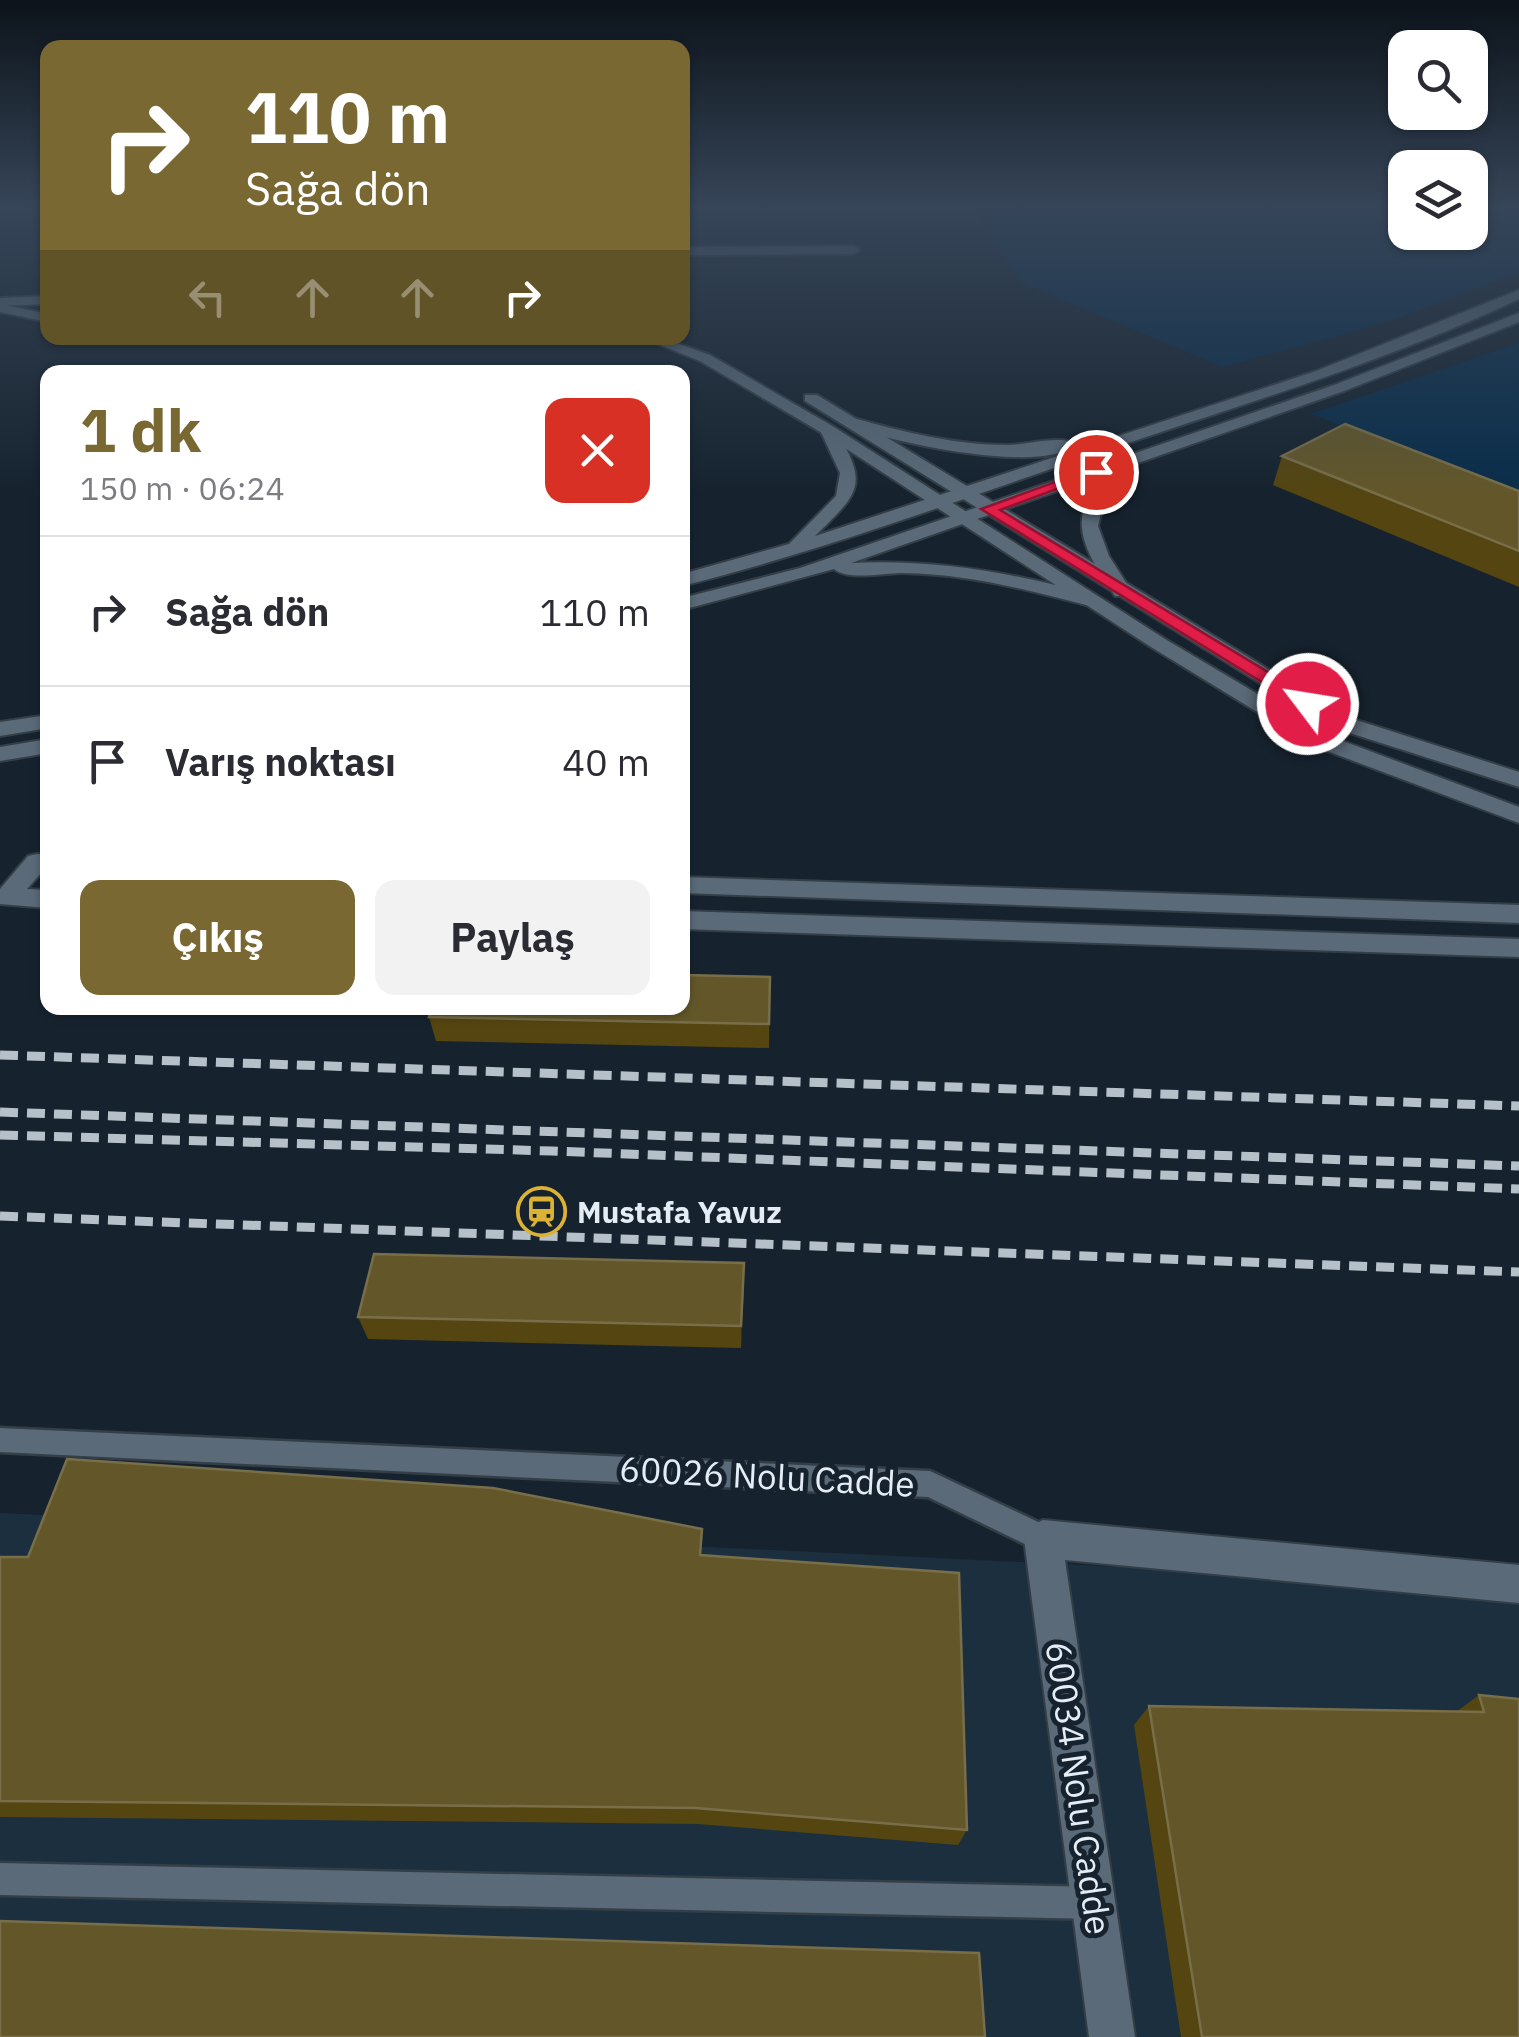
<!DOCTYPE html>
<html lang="tr">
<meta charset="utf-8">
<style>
:root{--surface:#fff;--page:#f2f2f3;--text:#2b2b33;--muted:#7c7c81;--line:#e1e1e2;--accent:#7a6833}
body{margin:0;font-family:"IBM Plex Sans",sans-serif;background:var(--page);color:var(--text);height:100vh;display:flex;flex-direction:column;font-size:38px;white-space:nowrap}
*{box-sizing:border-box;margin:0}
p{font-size:32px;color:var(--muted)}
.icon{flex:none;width:55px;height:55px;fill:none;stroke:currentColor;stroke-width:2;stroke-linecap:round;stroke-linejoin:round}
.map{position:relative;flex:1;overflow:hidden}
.sheet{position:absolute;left:40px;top:365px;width:650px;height:650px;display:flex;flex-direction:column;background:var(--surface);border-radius:20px;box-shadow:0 2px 8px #0004}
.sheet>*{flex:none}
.banner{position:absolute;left:40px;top:40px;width:650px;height:305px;border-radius:20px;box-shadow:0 2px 8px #0004;background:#7a6833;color:#fff;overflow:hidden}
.fabs{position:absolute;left:1388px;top:30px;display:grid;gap:20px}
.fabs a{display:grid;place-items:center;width:100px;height:100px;border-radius:20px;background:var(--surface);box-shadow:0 2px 8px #0004;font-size:50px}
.pin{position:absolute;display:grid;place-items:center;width:85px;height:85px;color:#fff;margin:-42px;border:5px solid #fff;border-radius:50%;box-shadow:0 2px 10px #0007}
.me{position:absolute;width:110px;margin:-55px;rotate:301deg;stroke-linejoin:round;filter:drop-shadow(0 0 8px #0008)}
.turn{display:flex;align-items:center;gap:35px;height:210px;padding:0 40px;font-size:45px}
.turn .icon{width:130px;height:130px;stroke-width:2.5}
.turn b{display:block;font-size:70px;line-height:85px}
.lanes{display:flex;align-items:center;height:95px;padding:0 40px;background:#0003;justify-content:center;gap:50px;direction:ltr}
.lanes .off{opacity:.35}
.round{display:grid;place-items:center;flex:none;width:105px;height:105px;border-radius:20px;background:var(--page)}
.overview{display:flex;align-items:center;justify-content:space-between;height:170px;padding:0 40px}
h1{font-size:60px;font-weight:700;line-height:75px;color:var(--accent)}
.primary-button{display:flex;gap:20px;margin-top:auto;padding:20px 40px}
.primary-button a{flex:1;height:115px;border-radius:20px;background:var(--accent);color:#fff;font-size:40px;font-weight:700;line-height:115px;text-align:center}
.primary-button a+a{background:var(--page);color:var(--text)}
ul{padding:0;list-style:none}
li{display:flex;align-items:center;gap:30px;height:150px;padding:0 40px;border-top:2px solid var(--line)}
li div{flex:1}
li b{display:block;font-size:38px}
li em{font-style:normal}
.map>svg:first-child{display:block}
.built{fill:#1c2f3f}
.green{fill:#092d4a}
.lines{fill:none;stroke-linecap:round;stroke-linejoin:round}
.service-casing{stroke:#343e47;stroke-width:5}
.minor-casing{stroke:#343e47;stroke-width:4}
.tertiary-casing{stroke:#343e47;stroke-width:4}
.secondary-casing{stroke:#343e47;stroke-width:4}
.service{fill:#5a6a78;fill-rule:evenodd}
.minor{fill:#5a6a78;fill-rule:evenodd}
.tertiary{fill:#5a6a78;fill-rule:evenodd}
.secondary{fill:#5a6a78;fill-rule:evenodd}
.rail{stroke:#b6c0c9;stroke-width:9;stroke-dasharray:18 9;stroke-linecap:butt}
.wall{fill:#544511}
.shaded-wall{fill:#353013}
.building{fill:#63572a;stroke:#786e4a;stroke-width:2.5}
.route{fill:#e11d48;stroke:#92132f;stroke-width:2.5}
.labels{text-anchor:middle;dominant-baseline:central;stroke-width:10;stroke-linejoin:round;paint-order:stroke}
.poi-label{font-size:30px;font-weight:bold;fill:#e4edf5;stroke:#16232f;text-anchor:start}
.near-street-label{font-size:35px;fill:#e4edf5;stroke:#16232f}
</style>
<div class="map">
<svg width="1519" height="2037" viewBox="0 0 1519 2037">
<rect width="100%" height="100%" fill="#16232f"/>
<path class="built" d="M0,1513L1519,1586V2037H0Z"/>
<path class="green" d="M973,208H1405V232H1470V208H1519V273L1384,323L1223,367L1020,282Z
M1519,343V490L1310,414Z"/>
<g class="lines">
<defs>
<path id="service" d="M0,1428L930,1471L1053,1529L1057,1539L1053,1549L1043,1553L928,1497L0,1452Z
M0,1863L1096,1887L1107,1892L1112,1903L1107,1914L1096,1919L0,1895Z"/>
<path id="minor" d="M682,247L854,246L860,250L854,254L682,255Z
M48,296V304L0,306V298Z
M1043,1520L1519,1565V1603L1065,1560L1135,2037H1089L1024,1539L1030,1526Z"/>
<path id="tertiary" d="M0,304L48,314V322L0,312Z
M643,338H662L710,355L834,427L1165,639L1327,735L1519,807V823L1311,745L1151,647L822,433L700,361Z
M805,395H817L1347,717L1519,772V787L1331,727L805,401Z
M37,854L48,855V871H43L27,889L48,890V908L0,904V889L28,856Z
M682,877L1519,905V923L682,893Z
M682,911L1519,939V957L682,929Z"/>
<path id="secondary" d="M1519,290V299C1385,362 1244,404 1104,451C964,498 826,550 682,586V574L789,544L836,496L840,473L820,430L822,427H834C869,485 861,491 815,536L1316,371Z
M1519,313V322L1344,391L1132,465L1104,499L1098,526L1109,556L1132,592L1129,596H1115C1086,552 1062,519 1106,474L851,563C936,559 1016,573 1097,596V604L1090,606C1028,590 968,574 903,573C883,573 848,581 834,569L682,610V598L800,568L1334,385Z
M853,418C905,432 954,445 1008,445C1027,445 1063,434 1077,445C1038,475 893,442 847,426V420Z
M48,715V728L0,736V722Z
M48,739V753L0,761V747Z"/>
</defs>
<use href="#service" class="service-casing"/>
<use href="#minor" class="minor-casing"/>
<use href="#tertiary" class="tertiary-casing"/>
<use href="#secondary" class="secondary-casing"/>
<use href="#service" class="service"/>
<use href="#minor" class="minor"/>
<use href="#tertiary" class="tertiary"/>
<use href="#secondary" class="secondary"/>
<path class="rail" d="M0,1055L1519,1106
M0,1112L1519,1166
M0,1135L552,1151L1519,1189
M0,1216L1519,1272"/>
</g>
<path class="wall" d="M1282,456L1519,491V587L1273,485Z
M770,977L769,1048L436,1041L429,1017Z
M744,1286L741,1348L368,1339L358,1317Z
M704,1555L967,1830L958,1845L698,1824L0,1817V1557Z
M1479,1695L1519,1699V2037H1181L1134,1725L1149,1706L1456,1712Z"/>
<path class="shaded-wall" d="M744,1263V1286L741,1348V1326Z"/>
<path class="building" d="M1345,424L1519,491V551L1282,456Z
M682,975L770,977L769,1024L429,1017L432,1008H682Z
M374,1254L744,1263L741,1326L358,1317Z
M67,1459L493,1488L702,1529L700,1555L959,1573L967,1830L695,1808L0,1801V1557H28Z
M1479,1695L1519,1699V2037H1202L1149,1706L1484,1712Z
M0,1921L979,1953L985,2037H0Z"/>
<linearGradient id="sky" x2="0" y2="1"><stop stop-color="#0c131a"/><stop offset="0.42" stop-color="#364558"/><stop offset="1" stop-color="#364558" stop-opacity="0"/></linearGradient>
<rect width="1519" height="493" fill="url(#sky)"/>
<path class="route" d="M1091,469L1103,472L1000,510L1314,700V707H1302L981,509Z"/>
<defs>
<symbol id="station-ring" viewBox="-11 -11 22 22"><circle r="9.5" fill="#16232f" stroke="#dbb233" stroke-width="1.5"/><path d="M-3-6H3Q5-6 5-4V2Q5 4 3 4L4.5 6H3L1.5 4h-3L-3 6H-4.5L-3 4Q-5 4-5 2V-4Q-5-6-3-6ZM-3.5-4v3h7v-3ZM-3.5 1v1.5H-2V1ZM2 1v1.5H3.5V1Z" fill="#dbb233"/></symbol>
</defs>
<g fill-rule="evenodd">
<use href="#station-ring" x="514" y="1184" width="55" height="55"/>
</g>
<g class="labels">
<g class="poi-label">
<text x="577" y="1211">Mustafa Yavuz</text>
</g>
<g class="near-street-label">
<text transform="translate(767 1476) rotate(3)">60026 Nolu Cadde</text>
<text transform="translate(1079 1788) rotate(82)">60034 Nolu Cadde</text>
</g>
</g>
</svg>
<div class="fabs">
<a><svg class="icon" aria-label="search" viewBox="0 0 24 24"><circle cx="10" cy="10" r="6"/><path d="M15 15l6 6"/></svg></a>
<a><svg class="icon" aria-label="layers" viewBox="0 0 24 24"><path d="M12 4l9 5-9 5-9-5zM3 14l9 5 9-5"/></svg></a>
</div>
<div class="pin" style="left:1096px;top:472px;background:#d93025"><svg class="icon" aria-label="arrive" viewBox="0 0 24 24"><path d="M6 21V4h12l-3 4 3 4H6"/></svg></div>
<svg class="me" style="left:1308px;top:704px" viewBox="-20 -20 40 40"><circle r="17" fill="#e11d48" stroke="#fff" stroke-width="3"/><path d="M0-11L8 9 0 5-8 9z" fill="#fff"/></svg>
<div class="banner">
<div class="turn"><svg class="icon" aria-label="right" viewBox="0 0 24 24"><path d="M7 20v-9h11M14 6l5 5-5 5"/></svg><div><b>110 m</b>Sağa dön</div></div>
<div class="lanes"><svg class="icon off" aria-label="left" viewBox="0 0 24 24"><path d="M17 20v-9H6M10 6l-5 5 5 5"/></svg><svg class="icon off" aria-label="ahead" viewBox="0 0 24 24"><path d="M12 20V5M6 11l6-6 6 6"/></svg><svg class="icon off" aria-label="ahead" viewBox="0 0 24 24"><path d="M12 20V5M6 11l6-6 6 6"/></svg><svg class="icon" aria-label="right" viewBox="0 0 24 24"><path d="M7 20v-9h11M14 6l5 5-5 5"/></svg></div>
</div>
<section class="sheet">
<div class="overview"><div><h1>1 dk</h1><p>150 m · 06:24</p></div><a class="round" style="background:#d93025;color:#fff"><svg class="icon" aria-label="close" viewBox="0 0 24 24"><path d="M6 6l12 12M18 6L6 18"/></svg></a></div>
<ul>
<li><svg class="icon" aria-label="right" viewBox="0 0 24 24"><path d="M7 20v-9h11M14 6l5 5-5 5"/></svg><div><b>Sağa dön</b></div><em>110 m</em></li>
<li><svg class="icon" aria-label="arrive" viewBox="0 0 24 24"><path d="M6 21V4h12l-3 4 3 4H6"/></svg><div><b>Varış noktası</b></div><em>40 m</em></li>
</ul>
<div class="primary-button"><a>Çıkış</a><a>Paylaş</a></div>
</section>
</div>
